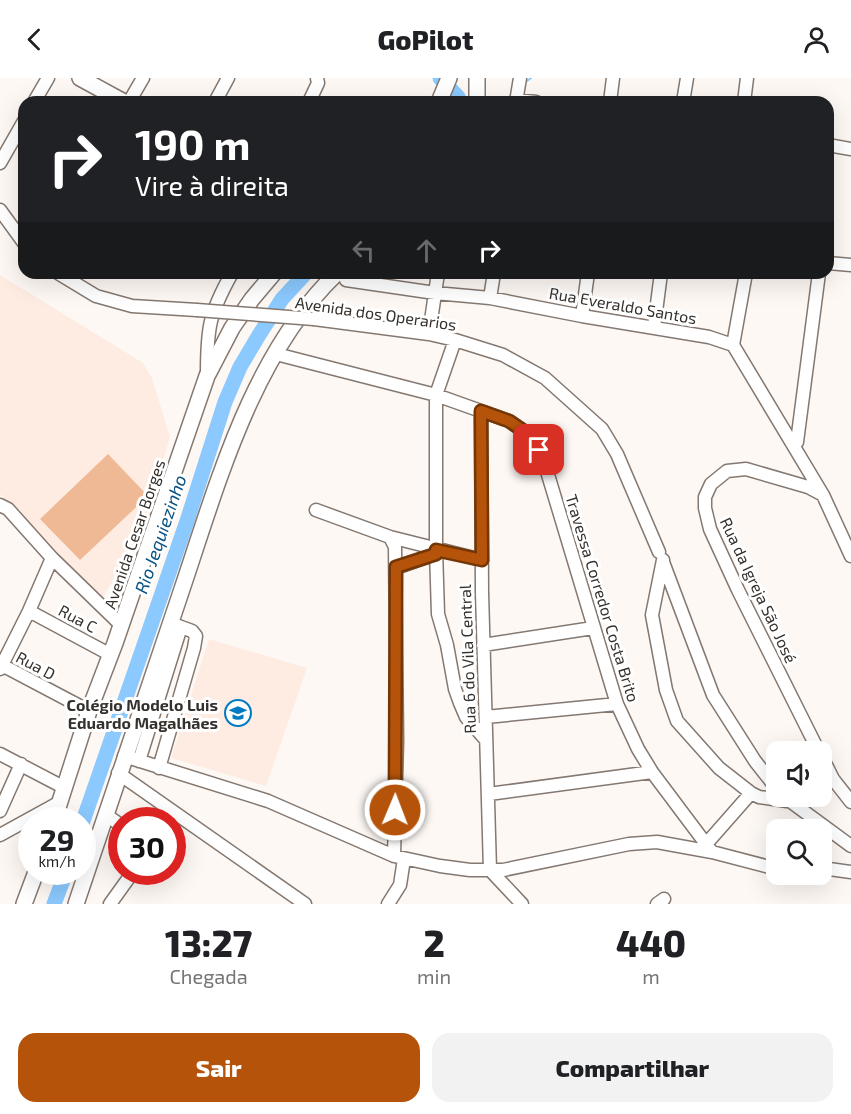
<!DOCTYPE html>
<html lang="pt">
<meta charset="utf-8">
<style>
:root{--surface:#fff;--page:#f2f2f2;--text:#202124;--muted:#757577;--accent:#b45309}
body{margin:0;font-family:"Exo 2",sans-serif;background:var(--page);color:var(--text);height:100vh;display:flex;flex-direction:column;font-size:22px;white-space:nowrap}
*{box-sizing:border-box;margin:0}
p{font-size:20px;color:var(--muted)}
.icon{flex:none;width:33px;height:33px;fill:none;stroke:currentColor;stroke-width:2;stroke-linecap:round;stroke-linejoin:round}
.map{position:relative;height:826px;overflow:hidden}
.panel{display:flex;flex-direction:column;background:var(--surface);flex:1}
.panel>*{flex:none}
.hud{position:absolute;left:18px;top:18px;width:816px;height:183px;border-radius:18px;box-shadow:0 6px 24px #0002;background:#202124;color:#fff;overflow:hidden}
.controls{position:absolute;left:766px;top:663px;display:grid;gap:12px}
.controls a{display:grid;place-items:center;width:66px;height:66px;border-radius:12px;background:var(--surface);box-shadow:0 6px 24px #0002;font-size:30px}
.speed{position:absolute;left:18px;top:729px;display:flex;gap:12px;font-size:30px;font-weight:700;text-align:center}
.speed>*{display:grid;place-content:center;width:78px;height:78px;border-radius:50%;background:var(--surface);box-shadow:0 6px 24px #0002;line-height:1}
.speed small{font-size:15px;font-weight:400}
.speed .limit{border:9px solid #d22;background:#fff;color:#111}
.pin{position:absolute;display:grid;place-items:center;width:51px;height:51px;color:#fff;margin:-26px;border-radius:12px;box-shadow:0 3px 9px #0006}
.me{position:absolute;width:66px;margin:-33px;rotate:1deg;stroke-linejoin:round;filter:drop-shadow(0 0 4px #0008)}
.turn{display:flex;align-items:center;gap:21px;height:126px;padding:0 18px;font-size:27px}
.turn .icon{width:78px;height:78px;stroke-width:2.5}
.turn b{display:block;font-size:42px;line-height:51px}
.lanes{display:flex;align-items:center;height:57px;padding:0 18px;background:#0003;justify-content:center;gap:30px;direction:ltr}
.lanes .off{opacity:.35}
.eta{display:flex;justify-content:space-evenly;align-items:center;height:102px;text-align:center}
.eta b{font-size:36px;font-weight:800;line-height:42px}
.primary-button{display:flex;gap:12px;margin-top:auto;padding:12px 18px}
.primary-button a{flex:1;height:69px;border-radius:18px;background:var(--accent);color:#fff;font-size:24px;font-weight:800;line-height:69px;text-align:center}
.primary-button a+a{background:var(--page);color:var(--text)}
header{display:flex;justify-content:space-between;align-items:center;height:78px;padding:0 18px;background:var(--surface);font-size:27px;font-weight:800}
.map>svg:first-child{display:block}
.built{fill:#feece2}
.green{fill:#f0b996}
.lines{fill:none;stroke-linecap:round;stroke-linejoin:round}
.stream{stroke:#8bc9ff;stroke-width:2}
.river{stroke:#8bc9ff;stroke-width:15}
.minor-casing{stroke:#847870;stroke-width:15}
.major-casing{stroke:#847870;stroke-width:18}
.minor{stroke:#fff;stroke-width:12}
.major{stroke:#fff;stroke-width:15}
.minor-bridge-casing{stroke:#847870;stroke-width:15;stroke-linecap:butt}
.minor-bridge{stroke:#fff;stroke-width:12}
.route-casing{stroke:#753606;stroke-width:15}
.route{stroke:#b45309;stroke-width:10}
.labels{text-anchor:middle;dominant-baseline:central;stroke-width:6;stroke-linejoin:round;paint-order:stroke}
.street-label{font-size:16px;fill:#35302c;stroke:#fff}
.poi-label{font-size:16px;font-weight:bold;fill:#35302c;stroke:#fff;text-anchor:end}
.water-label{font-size:18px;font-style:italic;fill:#085182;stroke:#fff}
</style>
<header><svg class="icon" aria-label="back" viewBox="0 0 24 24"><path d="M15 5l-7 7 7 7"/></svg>GoPilot<svg class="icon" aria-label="person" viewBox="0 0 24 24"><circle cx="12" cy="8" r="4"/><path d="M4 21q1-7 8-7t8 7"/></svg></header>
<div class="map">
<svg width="851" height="826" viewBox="0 0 851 826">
<rect width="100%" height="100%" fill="#fdf8f4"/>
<path class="built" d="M0,197L143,285L152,300L170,359L156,408L140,456L100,524L0,416Z
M209,561L307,590L266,708L171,680Z"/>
<path class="green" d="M108,376L148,418L80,482L40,441Z"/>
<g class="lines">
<path class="stream" d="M527,3L531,0
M458,19L470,23
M505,24L511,17"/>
<path class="river" d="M440,0L458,19L459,24
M82,746L187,443L225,324L240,289L259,257L282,221L306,195
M54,826L66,794"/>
<defs>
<path id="minor" d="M517,22L536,24
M34,24L48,0
M129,24L143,0
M215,24L228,0
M309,24L318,5L317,0
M516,24L520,0
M610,24L613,0
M683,24L687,0
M744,24L747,0
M828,67L851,71
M0,85L24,43
M0,132L24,165
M828,185L851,187
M58,195L96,218L132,228L197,232
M346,202L435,215L490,220L582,238L709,259L733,267
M490,220L494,195
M582,238L588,195
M314,241L429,256L455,262L503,277L545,300L602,351L617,376L659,474
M654,249L661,195
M429,256L438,195
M455,262L436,317V472L438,536L447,567L455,611L460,625L466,639L486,662
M733,267L823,417L851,478
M733,267L746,195
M276,276L436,317L509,343L528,356L539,372L546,390L617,626L638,671L652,694L712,774
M207,296C207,250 209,236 232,195
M481,333L482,515L490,792L522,826
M797,364L819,195
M0,427L8,431L52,480L121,547
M316,432L390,459L395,469L397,663L394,778
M390,459L482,482
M663,482L652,537L666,612L677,643L719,690L751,715L759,719L787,723
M663,484L713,617L755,683L777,711
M396,490L436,476
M29,533L111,577
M483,567L593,550
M0,586L89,633
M0,591L29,533L52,480
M486,639L617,626
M819,674L738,512L710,451L705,430V419L711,406L727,393L746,391L808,409L823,417
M0,676L65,710
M124,678L268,723L394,778L440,788L470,792H503L629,766L657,764L712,774L777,791
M822,679L833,701L851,724
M139,683L181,549
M159,690L194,570L196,558L192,553L170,545
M118,695L305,826
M489,716L652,694
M783,718L851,768
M0,733L21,686
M106,737L122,748
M0,757L60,724
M707,765L751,715
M822,790L851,794
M110,826L133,794
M388,826L400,807L404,781
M657,826L664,821"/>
<path id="major" d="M80,0L124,24
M477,0V24
M439,24L449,0
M54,742L89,633L115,565L207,298L232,250L252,221L274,195
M24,826L36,794
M76,826C111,721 146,616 182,511C218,404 253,275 337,195"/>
</defs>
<use href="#minor" class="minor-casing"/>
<use href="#major" class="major-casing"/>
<use href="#minor" class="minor"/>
<use href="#major" class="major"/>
<defs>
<path id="minor-bridge" d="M197,232L314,241"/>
</defs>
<use href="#minor-bridge" class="minor-bridge-casing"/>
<use href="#minor-bridge" class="minor-bridge"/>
</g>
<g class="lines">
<defs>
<path id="route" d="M395,732L396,489L436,476V472L482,482L481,333L509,343L528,356L539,372"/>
</defs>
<use href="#route" class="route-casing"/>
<use href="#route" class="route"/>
</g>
<defs>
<symbol id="school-ring" viewBox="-11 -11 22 22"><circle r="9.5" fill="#fff" stroke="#007ac3" stroke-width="1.5"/><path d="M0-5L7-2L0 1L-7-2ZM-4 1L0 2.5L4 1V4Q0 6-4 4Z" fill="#007ac3"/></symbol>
</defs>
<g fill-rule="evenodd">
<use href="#school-ring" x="223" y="620" width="30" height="30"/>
</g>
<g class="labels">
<g class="street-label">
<text transform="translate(623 227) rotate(10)">Rua Everaldo Santos</text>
<text transform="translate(376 235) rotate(8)">Avenida dos Operarios</text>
<text transform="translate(134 456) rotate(-71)">Avenida Cesar Borges</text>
<text transform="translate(759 512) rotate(65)">Rua da Igreja São José</text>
<text transform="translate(603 520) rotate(73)">Travessa Corredor Costa Brito</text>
<text transform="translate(78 540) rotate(28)">Rua C</text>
<text transform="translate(467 581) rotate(-92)">Rua 6 do Vila Central</text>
<text transform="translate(36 587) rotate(28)">Rua D</text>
</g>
<g class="poi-label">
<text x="218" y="626">Colégio Modelo Luis<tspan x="218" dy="18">Eduardo Magalhães</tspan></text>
</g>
<g class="water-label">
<text transform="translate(160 456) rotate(-71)">Rio Jequiezinho</text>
</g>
</g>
</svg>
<div class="controls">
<a><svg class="icon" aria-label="sound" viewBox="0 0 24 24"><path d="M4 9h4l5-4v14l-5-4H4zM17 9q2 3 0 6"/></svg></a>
<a><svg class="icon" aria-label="search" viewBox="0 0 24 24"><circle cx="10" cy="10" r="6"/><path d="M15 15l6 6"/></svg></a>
</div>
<div class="speed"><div>29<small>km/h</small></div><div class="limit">30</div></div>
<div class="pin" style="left:539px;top:372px;background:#d93025"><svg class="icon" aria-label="arrive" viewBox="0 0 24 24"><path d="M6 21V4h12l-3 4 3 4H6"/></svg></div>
<svg class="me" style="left:395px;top:732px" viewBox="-20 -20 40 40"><circle r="17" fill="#b45309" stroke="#fff" stroke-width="3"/><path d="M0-11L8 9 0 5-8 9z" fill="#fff"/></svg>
<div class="hud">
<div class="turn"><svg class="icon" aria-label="right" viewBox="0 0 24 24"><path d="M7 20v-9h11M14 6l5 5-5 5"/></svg><div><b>190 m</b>Vire à direita</div></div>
<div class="lanes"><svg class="icon off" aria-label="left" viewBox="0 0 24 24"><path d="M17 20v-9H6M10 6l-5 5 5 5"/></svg><svg class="icon off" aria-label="ahead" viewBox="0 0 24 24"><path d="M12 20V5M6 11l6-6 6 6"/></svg><svg class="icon" aria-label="right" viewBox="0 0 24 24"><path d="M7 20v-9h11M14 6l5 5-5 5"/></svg></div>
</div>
</div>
<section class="panel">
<div class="eta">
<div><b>13:27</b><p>Chegada</p></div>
<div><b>2</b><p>min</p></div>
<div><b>440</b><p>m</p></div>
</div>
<div class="primary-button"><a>Sair</a><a>Compartilhar</a></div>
</section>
